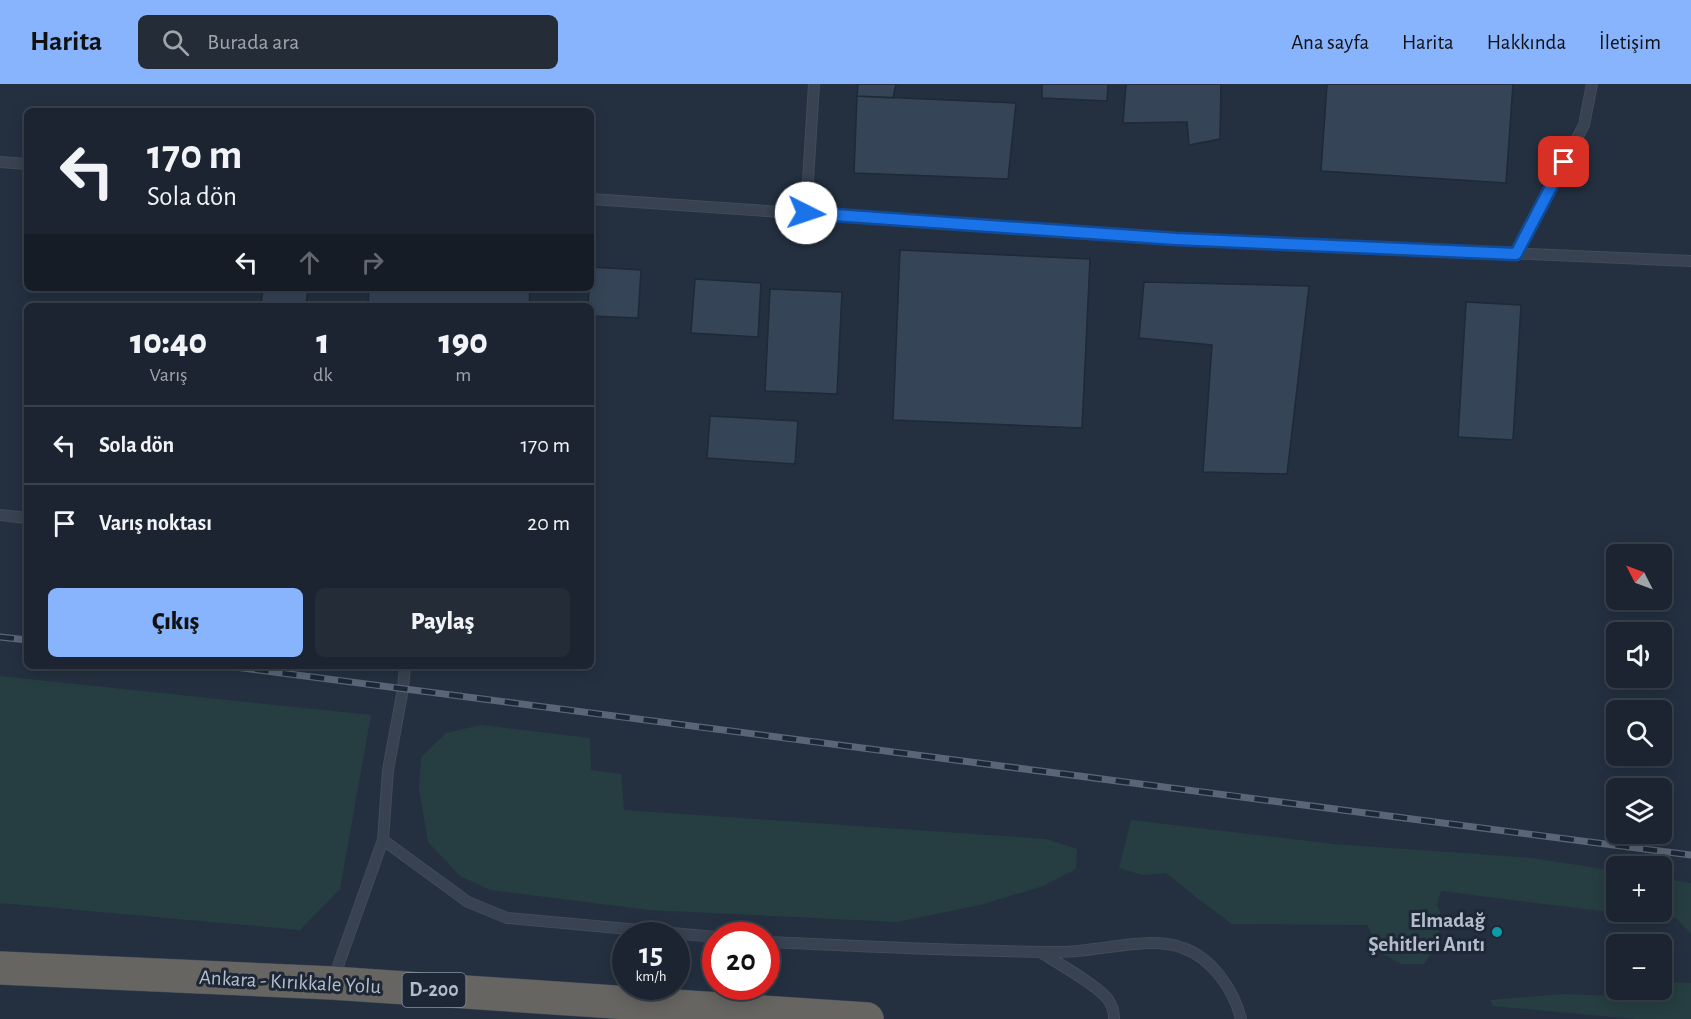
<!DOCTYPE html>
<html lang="tr">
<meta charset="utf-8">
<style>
:root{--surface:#1b2430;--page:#242c38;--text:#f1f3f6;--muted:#a0a4ab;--line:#39414c;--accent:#87b4fd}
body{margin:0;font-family:"Alegreya Sans",sans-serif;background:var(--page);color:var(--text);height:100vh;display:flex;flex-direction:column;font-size:22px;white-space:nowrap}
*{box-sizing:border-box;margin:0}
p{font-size:20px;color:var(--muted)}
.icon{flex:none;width:33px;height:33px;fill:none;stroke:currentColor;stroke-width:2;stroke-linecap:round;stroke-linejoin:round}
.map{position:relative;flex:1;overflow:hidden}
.details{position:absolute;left:24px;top:219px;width:570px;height:366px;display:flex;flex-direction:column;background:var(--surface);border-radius:9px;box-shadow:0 3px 15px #0003,0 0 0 2px var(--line)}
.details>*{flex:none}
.hud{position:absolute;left:24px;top:24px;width:570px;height:183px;border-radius:9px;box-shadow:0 3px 15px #0003,0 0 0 2px var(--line);background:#1b2430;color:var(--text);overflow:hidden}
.needle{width:39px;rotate:312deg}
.buttons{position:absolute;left:1606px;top:460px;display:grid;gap:12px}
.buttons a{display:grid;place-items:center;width:66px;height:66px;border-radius:9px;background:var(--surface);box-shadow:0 3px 15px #0003,0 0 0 2px var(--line);font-size:30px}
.speed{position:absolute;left:612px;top:838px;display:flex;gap:12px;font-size:30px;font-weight:700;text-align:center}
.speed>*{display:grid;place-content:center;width:78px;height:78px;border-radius:50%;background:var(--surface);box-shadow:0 3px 15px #0003,0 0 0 2px var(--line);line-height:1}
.speed small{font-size:15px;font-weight:400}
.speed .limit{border:9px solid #d22;background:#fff;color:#111}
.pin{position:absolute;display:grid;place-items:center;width:51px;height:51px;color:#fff;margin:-26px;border-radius:12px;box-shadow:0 3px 9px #0006}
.me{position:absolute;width:66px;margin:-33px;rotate:94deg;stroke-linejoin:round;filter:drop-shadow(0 0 4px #0008)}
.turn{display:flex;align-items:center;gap:21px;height:126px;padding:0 24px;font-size:27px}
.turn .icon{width:78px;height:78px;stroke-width:2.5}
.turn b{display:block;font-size:42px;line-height:51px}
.lanes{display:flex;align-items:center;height:57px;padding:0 24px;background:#0003;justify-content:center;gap:30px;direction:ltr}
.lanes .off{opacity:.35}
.eta{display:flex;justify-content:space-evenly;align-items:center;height:102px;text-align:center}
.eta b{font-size:36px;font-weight:800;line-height:42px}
.cta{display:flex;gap:12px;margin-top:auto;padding:12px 24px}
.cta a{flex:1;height:69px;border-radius:9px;background:var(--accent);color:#111;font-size:24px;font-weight:800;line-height:69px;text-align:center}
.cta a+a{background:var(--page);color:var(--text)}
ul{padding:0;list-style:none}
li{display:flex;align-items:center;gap:18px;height:78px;padding:0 24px;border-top:2px solid var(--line)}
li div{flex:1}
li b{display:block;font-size:22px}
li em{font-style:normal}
header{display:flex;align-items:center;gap:36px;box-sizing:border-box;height:84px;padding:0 30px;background:var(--accent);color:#111}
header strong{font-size:28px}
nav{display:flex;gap:33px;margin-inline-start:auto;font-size:21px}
.search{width:420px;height:54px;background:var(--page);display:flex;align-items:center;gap:15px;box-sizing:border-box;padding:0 21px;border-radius:9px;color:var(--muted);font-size:22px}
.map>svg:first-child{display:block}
.green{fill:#263e41}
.building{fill:#354457;stroke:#1f2937;stroke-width:1.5}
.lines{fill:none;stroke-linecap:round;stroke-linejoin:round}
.service-casing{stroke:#414b59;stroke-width:12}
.trunk-casing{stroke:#434d5b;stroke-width:34}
.service{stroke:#384250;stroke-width:10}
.trunk{stroke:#666562;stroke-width:33}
.rail-casing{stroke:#5a6677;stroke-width:7}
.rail{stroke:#1d2735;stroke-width:4.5;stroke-dasharray:14;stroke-linecap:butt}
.route-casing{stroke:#114b97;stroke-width:15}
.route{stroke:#1a73e8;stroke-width:10}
.culture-dot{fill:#0f9aa8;stroke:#1d2735;stroke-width:2}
.labels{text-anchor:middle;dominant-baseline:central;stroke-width:6;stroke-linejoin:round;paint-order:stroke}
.shield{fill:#1d2735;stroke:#87909e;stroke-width:1.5}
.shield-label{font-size:20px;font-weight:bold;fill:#b4bdcb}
.poi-label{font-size:21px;font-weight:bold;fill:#b4bdcb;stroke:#1d2735;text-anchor:end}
.street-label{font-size:21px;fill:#b4bdcb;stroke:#1d2735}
</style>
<header>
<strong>Harita</strong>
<div class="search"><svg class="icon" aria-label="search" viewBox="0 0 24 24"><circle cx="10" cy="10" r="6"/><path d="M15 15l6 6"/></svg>Burada ara</div>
<nav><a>Ana sayfa</a><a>Harita</a><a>Hakkında</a><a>İletişim</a></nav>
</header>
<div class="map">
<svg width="1691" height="935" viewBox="0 0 1691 935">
<rect width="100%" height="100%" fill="#243040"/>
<path class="green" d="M0,592L371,631L340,805L300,846L0,819Z
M481,641L590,654L591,686L621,690L624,726L1046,755L1077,765L1076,785L1043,802L980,821L897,838L649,826L490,806L460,792L428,758L419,705L421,673L446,649Z
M1131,736L1334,760L1532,774L1617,787V828H1662V794L1691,799V850L1676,834L1617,829L1441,807L1437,821L1441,830L1438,858L1424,880H1401L1381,869L1367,841L1232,840L1197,814L1166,789L1143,791L1119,784Z
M1662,898L1691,899V935H1635L1493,922L1490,916L1563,910L1646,913L1651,906H1662Z"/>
<path class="building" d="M858,0H896L893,14L857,12Z
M1042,0H1108L1107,17L1042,14Z
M1126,0H1221L1220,55L1189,61L1187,38L1123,39Z
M1327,0H1513L1506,99L1321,87Z
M857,12L1016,19L1008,95L854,89Z
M900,166L1090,175L1082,344L893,336Z
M591,183L641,186L638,234L591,232V222H588L589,204H591Z
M695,195L761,199L758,253L691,249Z
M1144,198L1309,202L1287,390L1203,388L1212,261L1139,254Z
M263,204H308L306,222H261Z
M369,204H530L529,222H368Z
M770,205L842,208L837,310L765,307Z
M1466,218L1521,221L1513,356L1458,353Z
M710,332L798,337L795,380L707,374Z"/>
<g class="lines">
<defs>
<path id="service" d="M0,78L27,80
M591,115L1176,155L1691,177
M806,129L814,0
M1516,170L1584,41L1592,0
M0,431L27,434
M383,756L468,818L507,834L716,853
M766,858C865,862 963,868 1061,868C1099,868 1148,851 1183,864C1212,874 1234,906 1241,935
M1040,868C1056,878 1101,903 1109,917C1113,923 1114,928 1114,935
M333,896L383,756L388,686L403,605L405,582"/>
<path id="trunk" d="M0,884L332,899L867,935"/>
</defs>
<use href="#service" class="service-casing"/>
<use href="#trunk" class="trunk-casing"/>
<use href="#service" class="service"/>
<use href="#trunk" class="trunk"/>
<defs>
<path id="rail" d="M0,553L27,556
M227,582L1691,771"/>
</defs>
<use href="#rail" class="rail-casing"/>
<use href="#rail" class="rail"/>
</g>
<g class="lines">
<defs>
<path id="route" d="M806,129L1176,155L1516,170L1564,78"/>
</defs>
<use href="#route" class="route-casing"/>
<use href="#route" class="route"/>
</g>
<circle class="culture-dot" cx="1497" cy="848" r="6"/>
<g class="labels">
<rect class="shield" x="402.5" y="889" width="63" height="34" rx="4.5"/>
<g class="shield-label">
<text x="434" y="906">D-200</text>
</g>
<g class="poi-label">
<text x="1485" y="836">Elmadağ<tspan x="1485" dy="24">Şehitleri Anıtı</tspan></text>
</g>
<g class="street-label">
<text transform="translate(290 898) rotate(3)">Ankara - Kırıkkale Yolu</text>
</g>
</g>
</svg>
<div class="buttons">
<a><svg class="needle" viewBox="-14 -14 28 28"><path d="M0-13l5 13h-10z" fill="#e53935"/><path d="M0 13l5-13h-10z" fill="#a0a4ab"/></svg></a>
<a><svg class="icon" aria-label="sound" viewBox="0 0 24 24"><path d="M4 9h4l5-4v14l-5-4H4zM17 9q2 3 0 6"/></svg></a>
<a><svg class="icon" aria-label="search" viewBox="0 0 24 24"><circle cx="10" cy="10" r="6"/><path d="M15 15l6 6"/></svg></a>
<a><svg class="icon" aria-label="layers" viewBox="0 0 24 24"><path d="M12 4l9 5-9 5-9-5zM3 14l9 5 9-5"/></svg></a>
<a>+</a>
<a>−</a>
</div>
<div class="speed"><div>15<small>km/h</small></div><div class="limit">20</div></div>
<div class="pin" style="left:1564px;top:78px;background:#d93025"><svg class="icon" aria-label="arrive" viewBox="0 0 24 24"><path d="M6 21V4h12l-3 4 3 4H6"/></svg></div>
<svg class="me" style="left:806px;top:129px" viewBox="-20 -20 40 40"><circle r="19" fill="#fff"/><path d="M0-13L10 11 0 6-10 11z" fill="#1a73e8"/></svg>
<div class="hud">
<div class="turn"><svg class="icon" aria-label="left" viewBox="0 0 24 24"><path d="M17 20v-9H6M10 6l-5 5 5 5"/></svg><div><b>170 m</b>Sola dön</div></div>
<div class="lanes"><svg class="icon" aria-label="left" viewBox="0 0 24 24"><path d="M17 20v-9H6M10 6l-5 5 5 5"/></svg><svg class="icon off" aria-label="ahead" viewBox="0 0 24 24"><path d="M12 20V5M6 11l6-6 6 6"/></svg><svg class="icon off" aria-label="right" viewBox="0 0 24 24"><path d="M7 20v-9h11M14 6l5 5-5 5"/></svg></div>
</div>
<section class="details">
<div class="eta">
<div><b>10:40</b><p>Varış</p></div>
<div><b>1</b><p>dk</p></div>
<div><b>190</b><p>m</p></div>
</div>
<ul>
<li><svg class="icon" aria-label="left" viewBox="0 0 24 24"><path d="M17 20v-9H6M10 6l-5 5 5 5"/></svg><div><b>Sola dön</b></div><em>170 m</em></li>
<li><svg class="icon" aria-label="arrive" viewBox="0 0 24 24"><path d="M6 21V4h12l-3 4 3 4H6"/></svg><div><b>Varış noktası</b></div><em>20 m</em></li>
</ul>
<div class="cta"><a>Çıkış</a><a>Paylaş</a></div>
</section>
</div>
